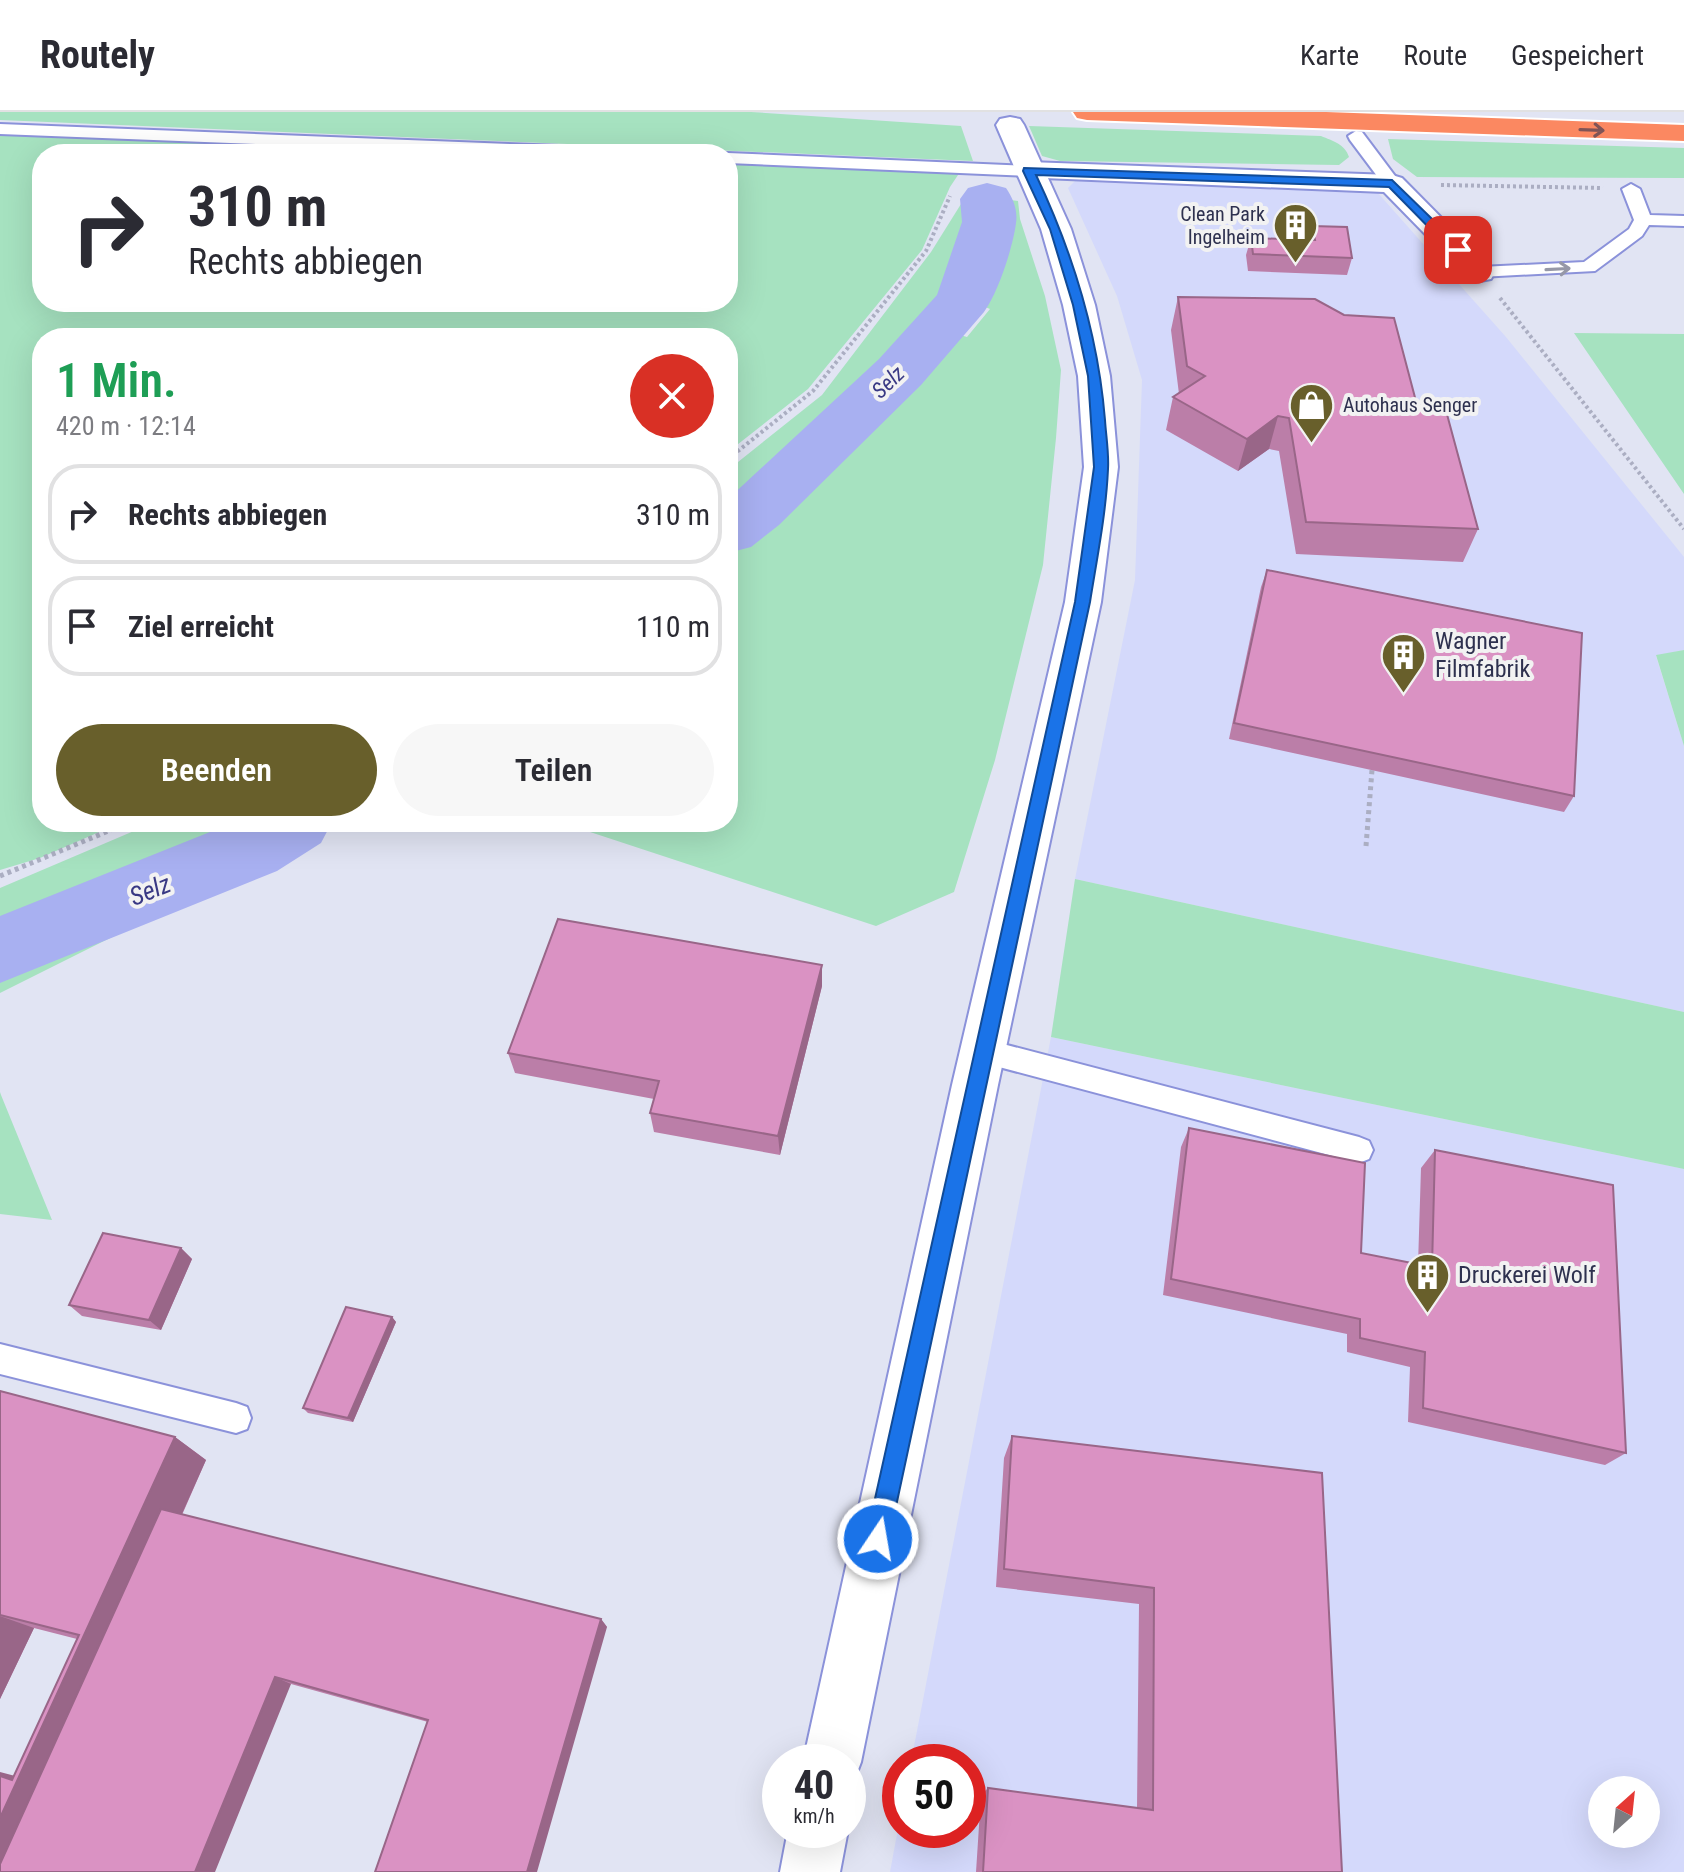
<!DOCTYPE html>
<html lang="de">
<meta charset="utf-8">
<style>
:root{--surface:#fff;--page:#f7f7f7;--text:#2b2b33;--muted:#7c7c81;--line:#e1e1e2;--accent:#685f2b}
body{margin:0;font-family:"Roboto Condensed",sans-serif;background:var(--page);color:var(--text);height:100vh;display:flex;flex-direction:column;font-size:30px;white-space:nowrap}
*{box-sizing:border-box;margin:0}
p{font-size:26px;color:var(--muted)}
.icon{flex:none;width:44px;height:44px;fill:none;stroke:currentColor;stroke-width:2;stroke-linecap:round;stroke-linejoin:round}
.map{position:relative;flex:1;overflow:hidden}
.panel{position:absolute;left:32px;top:216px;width:706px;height:504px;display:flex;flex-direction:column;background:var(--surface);border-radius:32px;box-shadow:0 8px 32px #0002}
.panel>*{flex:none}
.guide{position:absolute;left:32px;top:32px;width:706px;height:168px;border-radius:32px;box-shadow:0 8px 32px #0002;background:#fff;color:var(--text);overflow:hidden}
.needle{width:52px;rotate:27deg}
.buttons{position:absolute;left:1588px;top:1664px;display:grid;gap:16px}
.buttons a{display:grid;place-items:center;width:72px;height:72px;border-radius:50%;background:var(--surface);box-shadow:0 8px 32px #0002;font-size:40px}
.speed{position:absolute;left:762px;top:1632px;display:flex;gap:16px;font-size:40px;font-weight:700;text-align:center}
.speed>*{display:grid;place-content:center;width:104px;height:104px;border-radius:50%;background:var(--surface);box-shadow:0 8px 32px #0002;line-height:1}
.speed small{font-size:20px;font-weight:400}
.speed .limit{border:12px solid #d22;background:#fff;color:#111}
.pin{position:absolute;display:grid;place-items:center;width:68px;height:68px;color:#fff;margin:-34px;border-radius:16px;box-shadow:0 4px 12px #0006}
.me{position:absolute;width:88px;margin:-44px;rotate:12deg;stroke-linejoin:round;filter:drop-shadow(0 0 6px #0008)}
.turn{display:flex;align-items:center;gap:28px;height:168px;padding:0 24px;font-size:36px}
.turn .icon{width:104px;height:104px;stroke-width:2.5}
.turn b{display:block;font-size:56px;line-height:68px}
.round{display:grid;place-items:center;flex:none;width:84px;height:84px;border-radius:42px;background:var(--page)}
.overview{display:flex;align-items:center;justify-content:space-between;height:136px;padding:0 24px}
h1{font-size:48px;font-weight:600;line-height:60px;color:#1e9e55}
.cta{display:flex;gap:16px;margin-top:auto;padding:16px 24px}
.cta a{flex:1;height:92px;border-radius:48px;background:var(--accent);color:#fff;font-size:32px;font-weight:600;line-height:92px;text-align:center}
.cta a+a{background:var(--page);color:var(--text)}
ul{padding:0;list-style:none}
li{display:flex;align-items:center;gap:24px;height:100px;margin:0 16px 12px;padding:0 8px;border:4px solid var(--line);border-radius:32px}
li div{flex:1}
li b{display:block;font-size:30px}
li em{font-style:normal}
header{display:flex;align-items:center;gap:48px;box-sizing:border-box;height:112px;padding:0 40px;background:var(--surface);border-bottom:2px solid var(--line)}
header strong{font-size:38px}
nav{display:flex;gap:44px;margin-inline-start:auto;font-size:28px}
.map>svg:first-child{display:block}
.built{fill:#d4d9fb;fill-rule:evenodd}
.green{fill:#a6e2c0;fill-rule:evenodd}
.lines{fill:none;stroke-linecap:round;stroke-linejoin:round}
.river{fill:#a8b0f1;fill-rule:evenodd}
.lane-casing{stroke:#8b92da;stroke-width:4}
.street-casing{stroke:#8b92da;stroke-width:4}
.secondary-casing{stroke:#8b92da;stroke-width:4}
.highway-casing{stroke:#fff;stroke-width:4}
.path-far1{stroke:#abaec2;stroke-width:4;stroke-dasharray:3 3;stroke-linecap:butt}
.path{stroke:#abaec2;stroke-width:5;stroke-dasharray:4 4;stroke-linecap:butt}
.lane{fill:#fff;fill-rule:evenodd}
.street{fill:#fff;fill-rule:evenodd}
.secondary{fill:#fff;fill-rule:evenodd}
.highway{fill:#fb8861;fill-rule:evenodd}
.wall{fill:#bb7ea8}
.shaded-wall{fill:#968}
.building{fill:#da92c3;stroke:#968;stroke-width:2}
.oneway{stroke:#805456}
.oneway2{stroke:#9698a7}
.route{fill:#1a73e8;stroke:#114b97;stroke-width:2}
.labels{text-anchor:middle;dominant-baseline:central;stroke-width:8;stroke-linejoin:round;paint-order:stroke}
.far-poi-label{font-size:20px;fill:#2e314f;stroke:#f2f2f2;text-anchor:end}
.far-water-label{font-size:22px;font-style:italic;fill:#393984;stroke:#f2f2f2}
.poi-label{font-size:24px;fill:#2e314f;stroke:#f2f2f2;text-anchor:start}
.water-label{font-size:26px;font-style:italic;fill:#393984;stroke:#f2f2f2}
</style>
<header>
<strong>Routely</strong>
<nav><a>Karte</a><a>Route</a><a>Gespeichert</a></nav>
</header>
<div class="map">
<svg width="1684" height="1760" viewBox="0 0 1684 1760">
<rect width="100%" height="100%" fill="#e1e4f3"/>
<path class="built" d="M1076,68L1377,80L1506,225L1684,445V538L1656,544L1684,634V900L1075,767L1135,468L1142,268L1117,184L1068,76Z
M1051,925L1684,1057V1760H890L900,1706V1718H968V1650H911ZM1602,1678H1646V1722H1602Z"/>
<path class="green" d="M0,0H751L961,14L973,49L0,8Z
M1029,14L1321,24C1333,29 1345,32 1349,45L1339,53L1060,49L1042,44Z
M0,17L561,42H42V190H728V50L960,60L950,75L922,138L808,277L728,340V226H42V710H122L40,746L0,758Z
M1388,27L1684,36V66L1417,65L1393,47Z
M979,84L1018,89L1020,107L1045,184L1061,258L1056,326L1043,453L995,648L954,780L876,814L584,718L578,710H728V358L822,283L931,140L961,92ZM952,181L990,197L967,225L930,214Z
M1574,221L1684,222V382Z
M1684,538V634L1656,543Z
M155,710H342L0,881V776Z
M1075,767L1684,900V1057L1051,925Z
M0,980L1,983L52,1108L0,1102Z"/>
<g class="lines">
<path class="river" d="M987,71L1006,76C1013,86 1018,98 1016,111C1013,135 998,181 984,200L921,273L779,413L751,435L728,441V387L879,247L937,183L962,110L960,87L968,76Z
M235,710H332L321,731L277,759L0,871V804Z"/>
<defs>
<path id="lane" d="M0,12L635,37L643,42H507L0,22Z
M1356,19L1362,20L1401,72L1398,76H1386L1350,28L1348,24Z
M728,41L1029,54L1038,59L1029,64L728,51V42H724Z
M1631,72L1640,77L1650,103L1684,104V114L1649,113L1642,124L1595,159L1480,165L1471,160L1480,155L1584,150L1629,117L1634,108L1622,77Z
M984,927L1359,1025L1369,1029L1373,1038L1369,1047L1359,1051L984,951L975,947L971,939L975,931Z
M0,1232L236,1291L247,1295L251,1306L247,1317L236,1321L0,1262Z"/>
<path id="street" d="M1029,50L1392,63L1402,66L1495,160L1491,167L1480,169L1469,167L1384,80L1019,65L1015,59L1019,53Z"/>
<path id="secondary" d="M1010,5L1020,7L1024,13L1071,117L1095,193L1110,264L1118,355L1101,490L998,973L861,1650L853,1671L848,1672V1650H803L952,973L1065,490L1084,355L1078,264L1063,193L1041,117L996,13L1000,7Z
M788,1718H848L840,1760H780Z"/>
<path id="highway" d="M1073,0H1326L1684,13V29L1087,8L1077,6Z"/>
</defs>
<use href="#lane" class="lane-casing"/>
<use href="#street" class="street-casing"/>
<use href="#secondary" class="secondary-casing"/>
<use href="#highway" class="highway-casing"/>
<path class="path-far1" d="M1441,73L1603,76
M1500,186L1684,417
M728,347L813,279L926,139L950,84"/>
<path class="path" d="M1366,734L1372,658
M0,764L130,710"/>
<use href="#lane" class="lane"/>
<use href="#street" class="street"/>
<use href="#secondary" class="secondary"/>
<use href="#highway" class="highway"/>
</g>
<path class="wall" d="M1312,114L1352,146L1347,163L1248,159L1246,143L1251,126L1308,128Z
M1178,185L1417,293L1478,417L1463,450L1296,442L1279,339L1269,337L1238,359L1166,318L1173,285L1179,282L1171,218Z
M1267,458L1574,684L1564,700L1229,627L1261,475Z
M822,874L780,1043L654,1020L650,1001L654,987L515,961L508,941Z
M1189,1016L1361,1141L1418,1153L1421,1056L1435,1038L1626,1341L1605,1353L1408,1310L1410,1255L1347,1240V1222L1163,1183L1181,1035Z
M181,1136L192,1147L161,1218L82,1204L69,1193Z
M392,1205L396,1210L353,1310L308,1301L303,1296Z
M0,1279L175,1325L206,1348L182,1403L601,1507L607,1515L428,1610L291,1572L14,1664L77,1527L34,1516L0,1587Z
M1012,1324L1322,1361L1342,1760H976L981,1683L988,1676L1137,1696L1139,1492L996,1475L1004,1346Z"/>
<path class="shaded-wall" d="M1278,304L1269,337L1238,359L1247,327Z
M822,853V874L780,1043L778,1024Z
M181,1136L192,1147L161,1218L149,1208Z
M392,1205L396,1210L353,1310L348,1306Z
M175,1325L206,1348L22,1760H0V1660L19,1665Z
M0,1504L34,1516L0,1587Z
M601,1507L607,1515L537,1760H527Z
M275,1565L291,1572L215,1760H195Z"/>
<path class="building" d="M1312,114L1347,115L1352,146L1253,142L1251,126L1315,128Z
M1178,185L1315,187L1344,203L1394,206L1417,293L1445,295L1478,417L1306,410L1289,306L1278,304L1247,327L1173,285L1205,264L1187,254Z
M1267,458L1582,521L1574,684L1234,611Z
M558,807L822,853L778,1024L650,1001L659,969L508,941Z
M1189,1016L1365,1051L1361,1141L1432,1155L1435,1038L1613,1073L1626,1341L1423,1296L1425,1240L1360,1226V1207L1171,1167Z
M103,1121L181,1136L149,1208L69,1193Z
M346,1195L392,1205L348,1306L303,1296Z
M0,1279L175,1325L0,1706V1664L12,1668L79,1523L0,1503Z
M1012,1324L1322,1361L1342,1760H983L988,1676L1153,1698L1154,1476L1004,1457Z
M161,1397L601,1507L527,1760H375L428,1608L275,1565L195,1760H0V1752Z"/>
<defs><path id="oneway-shaft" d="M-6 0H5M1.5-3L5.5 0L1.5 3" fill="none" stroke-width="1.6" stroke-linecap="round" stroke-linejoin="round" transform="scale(2)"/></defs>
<use class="oneway" href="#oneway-shaft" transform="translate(1592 18) rotate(2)"/>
<use class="oneway2" href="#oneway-shaft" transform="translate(1558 157) rotate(-3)"/>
<path class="route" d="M1024,56L1392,68L1464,138L1454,141L1389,75L1036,63C1073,141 1098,222 1105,308C1106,324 1109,341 1108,357C1106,402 1097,446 1090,490L889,1427L886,1435L878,1439L870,1435L866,1427L1075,490L1094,355L1088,264L1073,193L1050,117L1023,59Z"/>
<defs>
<symbol id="building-pin" viewBox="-11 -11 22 30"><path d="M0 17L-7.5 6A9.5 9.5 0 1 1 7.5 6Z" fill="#685f2b" stroke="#f2f2f2"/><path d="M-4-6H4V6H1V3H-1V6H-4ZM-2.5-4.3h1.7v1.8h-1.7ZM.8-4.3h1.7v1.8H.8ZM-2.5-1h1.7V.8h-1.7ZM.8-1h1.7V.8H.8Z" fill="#fff"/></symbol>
<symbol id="shop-pin" viewBox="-11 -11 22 30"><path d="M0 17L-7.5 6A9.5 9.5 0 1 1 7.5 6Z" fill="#685f2b" stroke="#f2f2f2"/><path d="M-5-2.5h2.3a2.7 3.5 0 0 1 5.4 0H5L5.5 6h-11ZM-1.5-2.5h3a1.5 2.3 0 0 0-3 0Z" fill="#fff"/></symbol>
</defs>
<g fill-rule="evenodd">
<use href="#building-pin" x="1270" y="88" width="51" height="69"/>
<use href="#shop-pin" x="1286" y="268" width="51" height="69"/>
<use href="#building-pin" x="1378" y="518" width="51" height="69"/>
<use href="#building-pin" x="1402" y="1138" width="51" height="69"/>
</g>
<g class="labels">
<g class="far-poi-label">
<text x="1265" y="102">Clean Park<tspan x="1265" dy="23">Ingelheim</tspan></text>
<text x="1343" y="293" text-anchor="start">Autohaus Senger</text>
</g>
<g class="far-water-label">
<text transform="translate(888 270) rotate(-44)">Selz</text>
</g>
<g class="poi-label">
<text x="1435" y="529">Wagner<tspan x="1435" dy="28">Filmfabrik</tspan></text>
<text x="1458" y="1163">Druckerei Wolf</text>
</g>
<g class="water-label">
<text transform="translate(150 778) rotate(-22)">Selz</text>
</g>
</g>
</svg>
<div class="buttons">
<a><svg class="needle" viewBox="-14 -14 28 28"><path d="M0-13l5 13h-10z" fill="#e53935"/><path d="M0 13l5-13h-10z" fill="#7c7c81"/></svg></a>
</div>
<div class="speed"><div>40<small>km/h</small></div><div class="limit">50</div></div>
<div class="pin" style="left:1458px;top:138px;background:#d93025"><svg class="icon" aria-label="arrive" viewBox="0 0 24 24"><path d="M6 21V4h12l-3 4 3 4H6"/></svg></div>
<svg class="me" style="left:878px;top:1427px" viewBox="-20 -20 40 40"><circle r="17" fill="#1a73e8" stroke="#fff" stroke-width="3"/><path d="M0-11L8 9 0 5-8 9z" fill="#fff"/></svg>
<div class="guide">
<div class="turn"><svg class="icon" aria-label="right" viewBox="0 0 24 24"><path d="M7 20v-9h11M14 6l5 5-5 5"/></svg><div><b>310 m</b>Rechts abbiegen</div></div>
</div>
<section class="panel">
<div class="overview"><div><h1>1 Min.</h1><p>420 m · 12:14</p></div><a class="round" style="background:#d93025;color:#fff"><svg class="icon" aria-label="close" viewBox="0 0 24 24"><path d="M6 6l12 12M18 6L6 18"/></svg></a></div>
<ul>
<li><svg class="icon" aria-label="right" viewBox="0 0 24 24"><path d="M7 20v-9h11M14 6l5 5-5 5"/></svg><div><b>Rechts abbiegen</b></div><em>310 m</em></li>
<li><svg class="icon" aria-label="arrive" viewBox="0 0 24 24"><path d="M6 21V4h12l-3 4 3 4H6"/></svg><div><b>Ziel erreicht</b></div><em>110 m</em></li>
</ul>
<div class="cta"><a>Beenden</a><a>Teilen</a></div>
</section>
</div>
